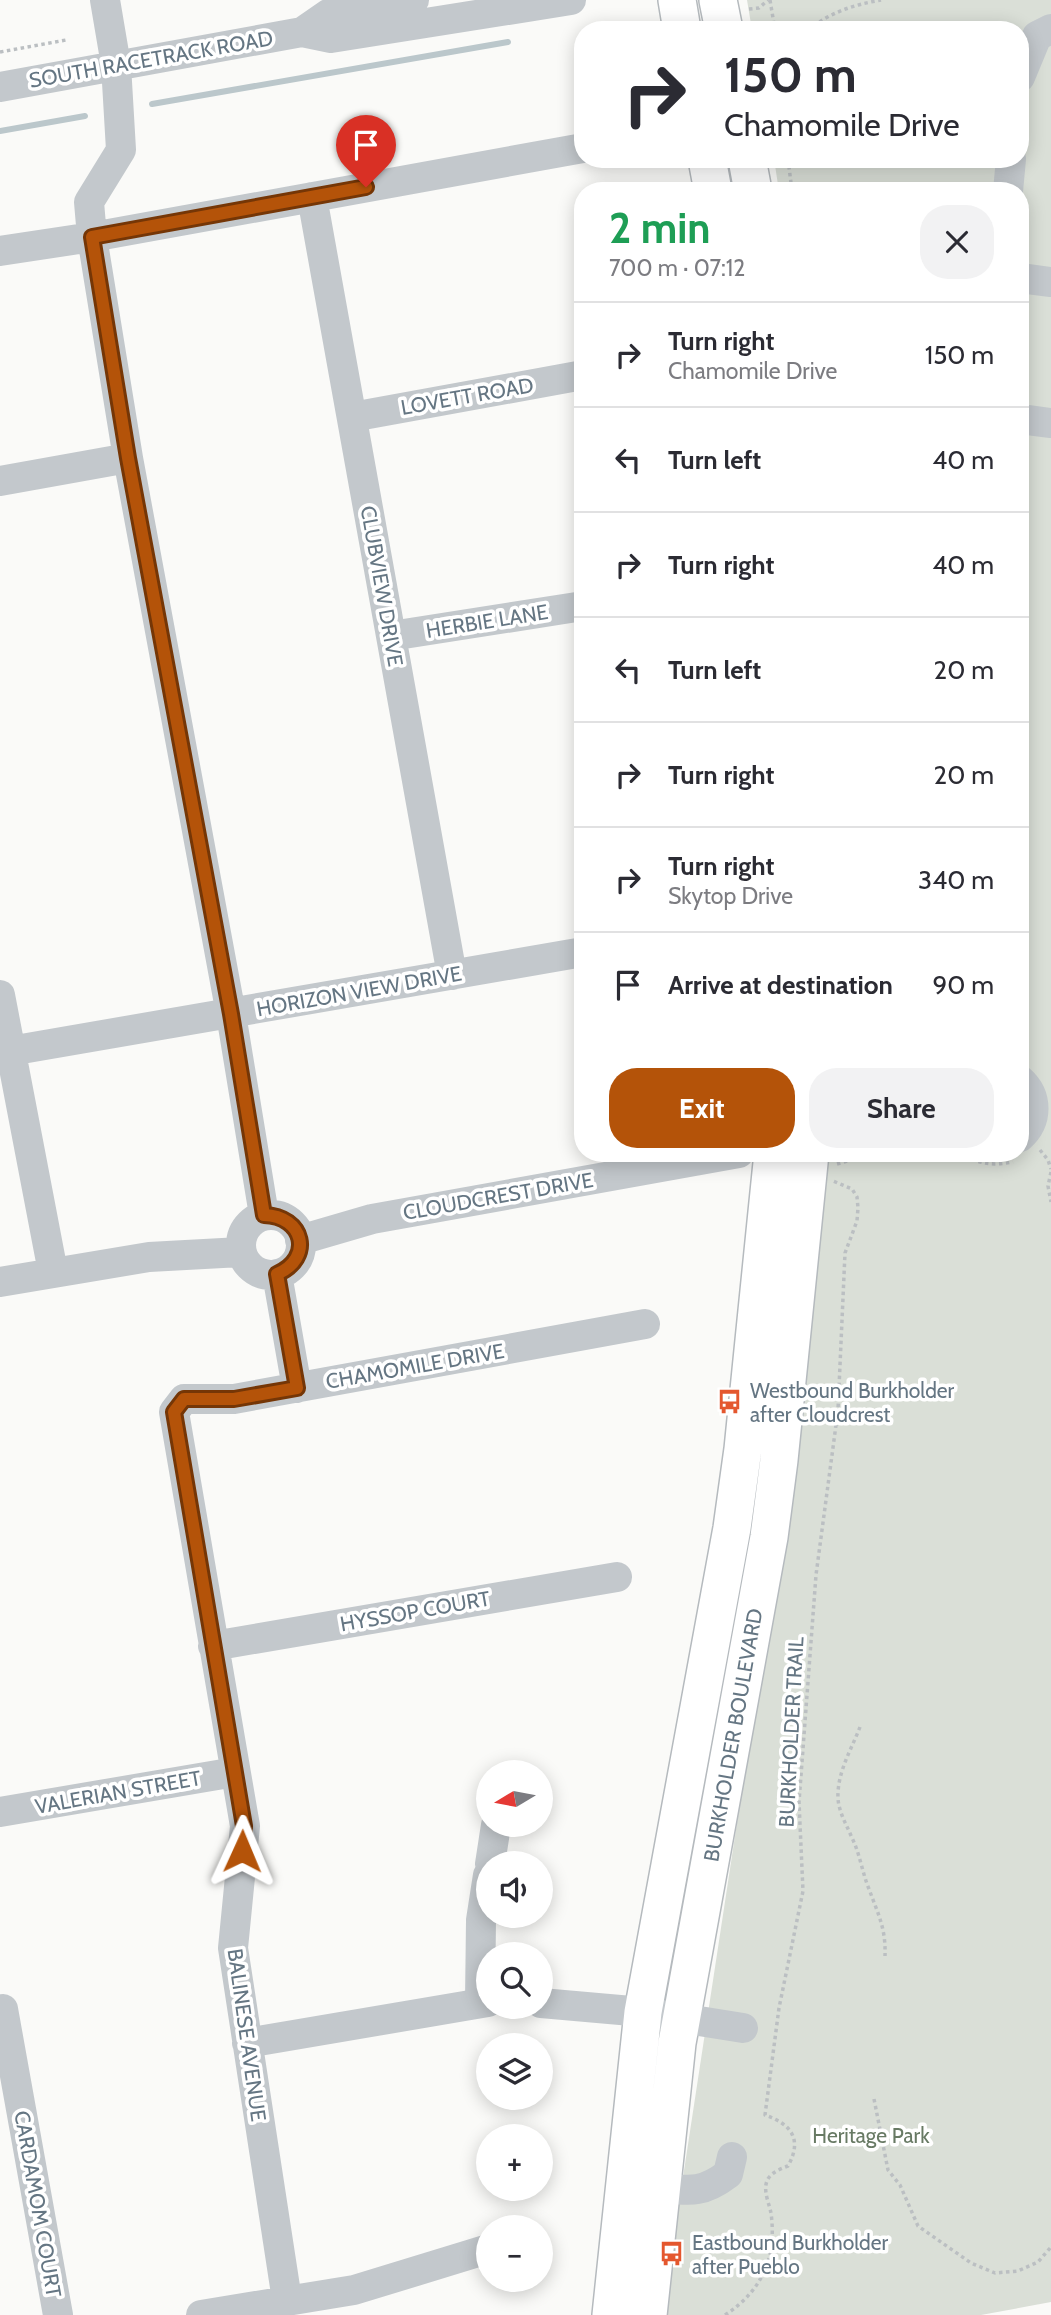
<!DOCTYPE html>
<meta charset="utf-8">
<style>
:root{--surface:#fff;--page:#f2f2f3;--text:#2b2b33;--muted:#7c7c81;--line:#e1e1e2;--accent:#b45309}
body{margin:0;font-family:Cabin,sans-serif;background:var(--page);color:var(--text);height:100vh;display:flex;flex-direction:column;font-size:26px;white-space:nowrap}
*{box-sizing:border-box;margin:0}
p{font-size:23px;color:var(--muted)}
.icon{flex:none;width:38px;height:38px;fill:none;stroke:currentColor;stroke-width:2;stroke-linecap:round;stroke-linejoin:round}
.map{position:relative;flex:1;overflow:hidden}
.side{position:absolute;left:574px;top:182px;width:455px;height:980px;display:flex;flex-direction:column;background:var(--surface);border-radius:28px;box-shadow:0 4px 18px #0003}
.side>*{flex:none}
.guide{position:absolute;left:574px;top:21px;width:455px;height:147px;border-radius:28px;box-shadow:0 4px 18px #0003;background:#fff;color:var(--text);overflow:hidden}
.needle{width:46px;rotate:260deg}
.buttons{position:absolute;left:476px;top:1760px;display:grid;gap:14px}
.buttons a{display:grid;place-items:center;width:77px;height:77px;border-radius:50%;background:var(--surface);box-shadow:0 4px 18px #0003;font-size:35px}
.pin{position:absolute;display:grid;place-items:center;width:60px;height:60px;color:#fff;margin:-72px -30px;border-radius:50% 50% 50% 0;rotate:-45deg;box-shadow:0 0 7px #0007}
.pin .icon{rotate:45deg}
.me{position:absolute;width:77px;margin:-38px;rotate:1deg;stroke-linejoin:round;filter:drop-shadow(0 0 5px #0008)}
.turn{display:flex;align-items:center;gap:24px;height:147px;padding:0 35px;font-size:32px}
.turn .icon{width:91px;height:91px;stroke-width:2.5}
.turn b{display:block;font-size:49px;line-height:60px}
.round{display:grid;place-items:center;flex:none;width:74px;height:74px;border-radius:28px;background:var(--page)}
.headline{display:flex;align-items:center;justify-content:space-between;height:119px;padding:0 35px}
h1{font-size:42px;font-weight:700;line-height:52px;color:#1e9e55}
.cta{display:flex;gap:14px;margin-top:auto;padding:14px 35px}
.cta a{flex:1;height:80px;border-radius:28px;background:var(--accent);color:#fff;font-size:28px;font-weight:700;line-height:80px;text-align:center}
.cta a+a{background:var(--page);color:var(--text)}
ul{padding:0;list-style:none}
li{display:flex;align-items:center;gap:21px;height:105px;padding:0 35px;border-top:2px solid var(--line)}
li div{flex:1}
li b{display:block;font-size:26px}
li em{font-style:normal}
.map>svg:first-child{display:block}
.green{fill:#dadfd7}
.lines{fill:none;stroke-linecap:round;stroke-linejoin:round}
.stream{stroke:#bbc7cb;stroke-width:6}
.major-casing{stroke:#b5babe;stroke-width:40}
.path{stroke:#bbbfc2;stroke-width:3.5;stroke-dasharray:3.5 3.5;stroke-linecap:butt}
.minor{stroke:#c3c8cc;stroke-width:30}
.major{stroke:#fff;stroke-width:37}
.route-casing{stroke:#753606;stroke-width:18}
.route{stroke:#b45309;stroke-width:12}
.labels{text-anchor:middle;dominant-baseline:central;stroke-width:7;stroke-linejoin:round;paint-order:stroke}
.street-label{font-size:21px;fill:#657683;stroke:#fff}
.poi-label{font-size:21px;fill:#657683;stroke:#fff;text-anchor:start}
.park-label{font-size:21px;fill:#687a64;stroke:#fff}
</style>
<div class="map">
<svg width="1051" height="2315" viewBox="0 0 1051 2315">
<rect width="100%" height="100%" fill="#fafaf8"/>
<path class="green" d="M747,0H1051V2302L981,2315H662L753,1718L818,1153H1020V191H779L774,159H1020V30H752Z"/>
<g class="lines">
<path class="stream" d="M152,104L508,42
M0,131L85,116"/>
<defs>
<path id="major" d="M677,0L682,30
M718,0L724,30
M707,159L713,191
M747,159L753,191
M611,2315L643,2012L732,1528L743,1449L773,1153
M648,2315L677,2043L769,1537L779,1460L810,1153"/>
</defs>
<use href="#major" class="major-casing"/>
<path class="path" d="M770,0L775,30
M749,9L759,8L768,0
M808,30C831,12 853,5 881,0
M0,52L66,40
M788,159L792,191
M1040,1150L1048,1160L1051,1169
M901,1153L921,1156L939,1153
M959,1153C980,1164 990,1166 1013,1162
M837,1164L875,1153
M1051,1172L1048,1186L1051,1202
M860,1727C852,1748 839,1769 838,1793C837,1810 846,1823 852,1838C860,1854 862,1872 869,1889C878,1914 886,1928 885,1956
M874,2099L888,2170L900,2185L918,2226L971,2263L995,2273L1018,2271L1038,2262L1051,2247
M725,2315C762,2291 777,2257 771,2213C769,2203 763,2191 767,2181C770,2173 780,2169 788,2166C803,2139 791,2124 765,2115L779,2008L803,1891L799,1802L816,1575L838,1410L845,1253L857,1221L858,1208L857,1197L852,1189L833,1181"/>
<path class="minor" d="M105,0L116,65L121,150L89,202L92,237L128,458L231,1014L264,1215
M302,32L328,14L414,0
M1020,77L1037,36L1051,29
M0,87L302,32L331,38L571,0
M1008,191L1011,159
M312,197L452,975
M0,251L92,237L583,148
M1020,278L1051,282
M352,417L583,375
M1020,419L1051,423
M0,481L128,458
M391,636L583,606
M0,995L53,1272
M10,1051L583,952
M1020,1080C1038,1096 1038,1121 1020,1137
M241 1245a30 30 0 1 1 60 0a30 30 0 1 1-60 0Z
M300,1240L372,1219L739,1153
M277,1274L297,1388
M0,1282L149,1257L241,1252
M213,1646L617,1577
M0,1812L235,1772
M490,1864L496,1825
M480,2002L481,1920L488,1875
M541,2003L643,2012L743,2028
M3,2009L58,2315
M247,2043L488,2002
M662,2188C691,2191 703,2193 728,2174L732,2157
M287,2300L233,1948L245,1826L174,1412L184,1399H234L645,1324
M201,2315L354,2290L488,2249"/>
<use href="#major" class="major"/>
</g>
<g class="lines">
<defs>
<path id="route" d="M242,1851L244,1826L174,1412L184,1399H234L297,1388L277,1274C314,1258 304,1216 264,1215L231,1014L128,458L92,237L366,187"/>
</defs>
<use href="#route" class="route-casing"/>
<use href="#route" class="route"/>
</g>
<defs>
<symbol id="bus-bare" viewBox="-9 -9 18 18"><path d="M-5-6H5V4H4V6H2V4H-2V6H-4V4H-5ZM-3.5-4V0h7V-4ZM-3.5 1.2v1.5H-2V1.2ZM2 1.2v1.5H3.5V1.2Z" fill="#e4572e" stroke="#fff" stroke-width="2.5" paint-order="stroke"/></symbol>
</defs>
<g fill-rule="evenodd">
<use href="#bus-bare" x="712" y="1384" width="35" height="35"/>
<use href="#bus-bare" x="654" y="2236" width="35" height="35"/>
</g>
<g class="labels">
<g class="street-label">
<text transform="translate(151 59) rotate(-10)">SOUTH RACETRACK ROAD</text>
<text transform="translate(467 396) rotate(-10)">LOVETT ROAD</text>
<text transform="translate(382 586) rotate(80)">CLUBVIEW DRIVE</text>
<text transform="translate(487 621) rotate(-9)">HERBIE LANE</text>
<text transform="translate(359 991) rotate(-10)">HORIZON VIEW DRIVE</text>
<text transform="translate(498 1196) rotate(-10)">CLOUDCREST DRIVE</text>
<text transform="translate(415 1366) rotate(-10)">CHAMOMILE DRIVE</text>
<text transform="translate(415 1611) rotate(-10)">HYSSOP COURT</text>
<text transform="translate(791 1732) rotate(-87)">BURKHOLDER TRAIL</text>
<text transform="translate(733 1735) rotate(-80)">BURKHOLDER BOULEVARD</text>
<text transform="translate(118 1792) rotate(-10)">VALERIAN STREET</text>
<text transform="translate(247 2035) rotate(82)">BALINESE AVENUE</text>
<text transform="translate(38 2204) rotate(80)">CARDAMOM COURT</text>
</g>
<g class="poi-label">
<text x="750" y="1390">Westbound Burkholder<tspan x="750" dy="24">after Cloudcrest</tspan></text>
<text x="692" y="2242">Eastbound Burkholder<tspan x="692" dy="24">after Pueblo</tspan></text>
</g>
<g class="park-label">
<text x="871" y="2135">Heritage Park</text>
</g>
</g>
</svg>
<div class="buttons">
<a><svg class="needle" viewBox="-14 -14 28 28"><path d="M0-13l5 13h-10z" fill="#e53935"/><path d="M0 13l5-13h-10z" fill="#7c7c81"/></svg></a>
<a><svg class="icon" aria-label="sound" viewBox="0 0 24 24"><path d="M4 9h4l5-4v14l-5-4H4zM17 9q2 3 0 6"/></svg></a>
<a><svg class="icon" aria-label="search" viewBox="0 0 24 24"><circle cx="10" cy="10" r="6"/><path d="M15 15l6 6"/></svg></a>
<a><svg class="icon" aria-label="layers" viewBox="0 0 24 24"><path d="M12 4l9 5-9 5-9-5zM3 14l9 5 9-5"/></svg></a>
<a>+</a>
<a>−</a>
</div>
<div class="pin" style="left:366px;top:187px;background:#d93025"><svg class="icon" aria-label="arrive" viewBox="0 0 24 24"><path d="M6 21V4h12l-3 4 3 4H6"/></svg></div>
<svg class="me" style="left:242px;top:1851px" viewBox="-20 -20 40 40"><path d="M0-17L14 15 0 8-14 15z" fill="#b45309" stroke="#fff" stroke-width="4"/></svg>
<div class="guide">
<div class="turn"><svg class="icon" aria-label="right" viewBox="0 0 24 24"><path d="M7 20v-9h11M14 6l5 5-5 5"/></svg><div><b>150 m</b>Chamomile Drive</div></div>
</div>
<section class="side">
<div class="headline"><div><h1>2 min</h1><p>700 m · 07:12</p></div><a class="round"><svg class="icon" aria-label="close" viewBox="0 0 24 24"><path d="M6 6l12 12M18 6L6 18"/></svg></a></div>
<ul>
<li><svg class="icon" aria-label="right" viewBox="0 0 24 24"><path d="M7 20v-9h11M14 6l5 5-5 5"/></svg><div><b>Turn right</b><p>Chamomile Drive</p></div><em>150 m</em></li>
<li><svg class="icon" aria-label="left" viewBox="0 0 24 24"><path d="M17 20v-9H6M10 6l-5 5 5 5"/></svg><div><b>Turn left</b></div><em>40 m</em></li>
<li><svg class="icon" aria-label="right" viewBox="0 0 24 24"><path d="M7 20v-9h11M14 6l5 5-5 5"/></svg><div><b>Turn right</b></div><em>40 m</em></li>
<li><svg class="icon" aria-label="left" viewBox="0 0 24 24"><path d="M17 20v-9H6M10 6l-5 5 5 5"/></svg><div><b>Turn left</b></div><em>20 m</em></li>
<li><svg class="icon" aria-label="right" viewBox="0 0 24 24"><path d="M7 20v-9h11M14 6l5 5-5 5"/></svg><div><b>Turn right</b></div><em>20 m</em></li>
<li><svg class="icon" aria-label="right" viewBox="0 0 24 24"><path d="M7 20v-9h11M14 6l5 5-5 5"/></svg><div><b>Turn right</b><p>Skytop Drive</p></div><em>340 m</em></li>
<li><svg class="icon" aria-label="arrive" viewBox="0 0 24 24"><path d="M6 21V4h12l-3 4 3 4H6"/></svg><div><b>Arrive at destination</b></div><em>90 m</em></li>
</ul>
<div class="cta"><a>Exit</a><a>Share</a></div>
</section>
</div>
